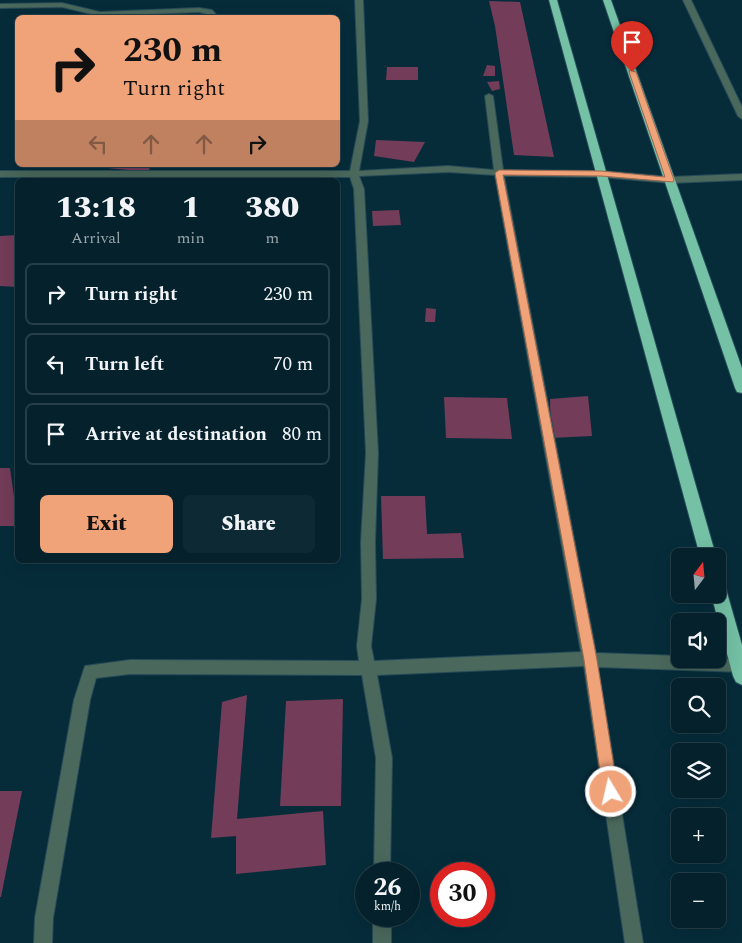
<!DOCTYPE html>
<meta charset="utf-8">
<style>
:root{--surface:#04212c;--page:#0d2934;--text:#f1f3f6;--muted:#97a3a9;--line:#253e48;--accent:#f0a279}
body{margin:0;font-family:Spectral,serif;background:var(--page);color:var(--text);height:100vh;display:flex;flex-direction:column;font-size:19px;white-space:nowrap}
*{box-sizing:border-box;margin:0}
p{font-size:16px;color:var(--muted)}
.icon{flex:none;width:28px;height:28px;fill:none;stroke:currentColor;stroke-width:2;stroke-linecap:round;stroke-linejoin:round}
.map{position:relative;flex:1;overflow:hidden}
.sheet{position:absolute;left:15px;top:178px;width:325px;height:385px;display:flex;flex-direction:column;background:var(--surface);border-radius:8px;box-shadow:0 5px 20px #0002,0 0 0 1px var(--line)}
.sheet>*{flex:none}
.top-card{position:absolute;left:15px;top:15px;width:325px;height:152px;border-radius:8px;box-shadow:0 5px 20px #0002,0 0 0 1px var(--line);background:#f0a279;color:#111;overflow:hidden}
.needle{width:32px;rotate:16deg}
.fabs{position:absolute;left:671px;top:548px;display:grid;gap:10px}
.fabs a{display:grid;place-items:center;width:55px;height:55px;border-radius:8px;background:var(--surface);box-shadow:0 5px 20px #0002,0 0 0 1px var(--line);font-size:25px}
.speed{position:absolute;left:355px;top:862px;display:flex;gap:10px;font-size:25px;font-weight:700;text-align:center}
.speed>*{display:grid;place-content:center;width:65px;height:65px;border-radius:50%;background:var(--surface);box-shadow:0 5px 20px #0002,0 0 0 1px var(--line);line-height:1}
.speed small{font-size:12px;font-weight:400}
.speed .limit{border:8px solid #d22;background:#fff;color:#111}
.pin{position:absolute;display:grid;place-items:center;width:42px;height:42px;color:#fff;margin:-51px -21px;border-radius:50% 50% 50% 0;rotate:-45deg;box-shadow:0 0 5px #0007}
.pin .icon{rotate:45deg}
.me{position:absolute;width:55px;margin:-28px;rotate:351deg;stroke-linejoin:round;filter:drop-shadow(0 0 4px #0008)}
.turn{display:flex;align-items:center;gap:18px;height:105px;padding:0 25px;font-size:22px}
.turn .icon{width:65px;height:65px;stroke-width:2.5}
.turn b{display:block;font-size:35px;line-height:42px}
.lanes{display:flex;align-items:center;height:48px;padding:0 25px;background:#0003;justify-content:center;gap:25px;direction:ltr}
.lanes .off{opacity:.35}
.eta{display:flex;justify-content:space-evenly;align-items:center;height:85px;text-align:center}
.eta b{font-size:30px;font-weight:800;line-height:35px}
.action{display:flex;gap:10px;margin-top:auto;padding:10px 25px}
.action a{flex:1;height:58px;border-radius:8px;background:var(--accent);color:#111;font-size:20px;font-weight:800;line-height:58px;text-align:center}
.action a+a{background:var(--page);color:var(--text)}
ul{padding:0;list-style:none}
li{display:flex;align-items:center;gap:15px;height:62px;margin:0 10px 8px;padding:0 15px;border:2px solid var(--line);border-radius:8px}
li div{flex:1}
li b{display:block;font-size:19px}
li em{font-style:normal}
.map>svg:first-child{display:block}
.building{fill:#733c59}
.lines{fill:none;stroke-linecap:round;stroke-linejoin:round}
.street-casing{stroke:#274b59;stroke-width:2}
.highway-casing{stroke:#274b59;stroke-width:2}
.street{fill:#4a685c;fill-rule:evenodd}
.highway{fill:#74c1a5;fill-rule:evenodd}
.route{fill:#f0a279;stroke:#9c694f}
</style>
<div class="map">
<svg width="742" height="943" viewBox="0 0 742 943">
<rect width="100%" height="100%" fill="#062c3a"/>
<path class="building" d="M489,1L520,2L554,157L514,155L495,26Z
M487,65L495,66V76H483Z
M387,67H418V80H386Z
M499,81L500,89L492,91L487,82Z
M376,140L425,142L414,162L374,156Z
M76,165H150L149,172Z
M399,210L401,225L373,226L372,211Z
M18,235V287L0,286V236Z
M426,308L436,309L435,322H425Z
M588,396L592,436L551,438L550,399Z
M444,397L507,398L512,439L446,438Z
M0,468H10L18,526H0Z
M381,496H425L427,534L461,533L464,558L383,559Z
M247,695L237,819L323,811L326,865L236,874V836L211,838L222,702Z
M343,699L341,806H280L286,701Z
M0,791H22L1,897H0Z"/>
<g class="lines">
<defs>
<path id="street" d="M355,0H363L368,121L359,171L448,166L494,170L485,96L489,94L493,96L503,170L601,171L670,177L742,174V180L670,183L601,177L504,176L596,653L680,656V659H739L742,660V672L598,667L643,943H625L584,666L377,675L392,758L390,874H374L376,758L362,675L130,674L96,678L90,700L53,918L52,943H34L35,918L74,700L85,666L130,660L359,661L357,646L362,599L361,542L366,453L354,189L350,177H0V171H350L360,121ZM448,172L495,175L581,652L374,661L371,646L376,599L375,542L378,453L364,189L359,176Z
M683,0H691L742,107V119L738,116Z
M62,3L100,12L199,8L212,10L219,18H211L207,14L199,12L100,16L62,7L0,8V4Z
M373,916H391V943H373Z"/>
<path id="highway" d="M549,0H557L716,556H700Z
M603,0H611L742,368V393L737,392L735,388Z
M718,582L724,584L726,589L742,645V685L736,682L733,676L711,594H718Z"/>
</defs>
<use href="#street" class="street-casing"/>
<use href="#highway" class="highway-casing"/>
<use href="#street" class="street"/>
<use href="#highway" class="highway"/>
</g>
<path class="route" d="M630,70L636,72L674,180L673,182L601,176L503,175L597,660L618,792L616,797L611,799L606,797L603,792L584,660L495,173L499,170L601,171L665,177L629,72Z"/>
</svg>
<div class="fabs">
<a><svg class="needle" viewBox="-14 -14 28 28"><path d="M0-13l5 13h-10z" fill="#e53935"/><path d="M0 13l5-13h-10z" fill="#97a3a9"/></svg></a>
<a><svg class="icon" aria-label="sound" viewBox="0 0 24 24"><path d="M4 9h4l5-4v14l-5-4H4zM17 9q2 3 0 6"/></svg></a>
<a><svg class="icon" aria-label="search" viewBox="0 0 24 24"><circle cx="10" cy="10" r="6"/><path d="M15 15l6 6"/></svg></a>
<a><svg class="icon" aria-label="layers" viewBox="0 0 24 24"><path d="M12 4l9 5-9 5-9-5zM3 14l9 5 9-5"/></svg></a>
<a>+</a>
<a>−</a>
</div>
<div class="speed"><div>26<small>km/h</small></div><div class="limit">30</div></div>
<div class="pin" style="left:632px;top:72px;background:#d93025"><svg class="icon" aria-label="arrive" viewBox="0 0 24 24"><path d="M6 21V4h12l-3 4 3 4H6"/></svg></div>
<svg class="me" style="left:611px;top:792px" viewBox="-20 -20 40 40"><circle r="17" fill="#f0a279" stroke="#fff" stroke-width="3"/><path d="M0-11L8 9 0 5-8 9z" fill="#fff"/></svg>
<div class="top-card">
<div class="turn"><svg class="icon" aria-label="right" viewBox="0 0 24 24"><path d="M7 20v-9h11M14 6l5 5-5 5"/></svg><div><b>230 m</b>Turn right</div></div>
<div class="lanes"><svg class="icon off" aria-label="left" viewBox="0 0 24 24"><path d="M17 20v-9H6M10 6l-5 5 5 5"/></svg><svg class="icon off" aria-label="ahead" viewBox="0 0 24 24"><path d="M12 20V5M6 11l6-6 6 6"/></svg><svg class="icon off" aria-label="ahead" viewBox="0 0 24 24"><path d="M12 20V5M6 11l6-6 6 6"/></svg><svg class="icon" aria-label="right" viewBox="0 0 24 24"><path d="M7 20v-9h11M14 6l5 5-5 5"/></svg></div>
</div>
<section class="sheet">
<div class="eta">
<div><b>13:18</b><p>Arrival</p></div>
<div><b>1</b><p>min</p></div>
<div><b>380</b><p>m</p></div>
</div>
<ul>
<li><svg class="icon" aria-label="right" viewBox="0 0 24 24"><path d="M7 20v-9h11M14 6l5 5-5 5"/></svg><div><b>Turn right</b></div><em>230 m</em></li>
<li><svg class="icon" aria-label="left" viewBox="0 0 24 24"><path d="M17 20v-9H6M10 6l-5 5 5 5"/></svg><div><b>Turn left</b></div><em>70 m</em></li>
<li><svg class="icon" aria-label="arrive" viewBox="0 0 24 24"><path d="M6 21V4h12l-3 4 3 4H6"/></svg><div><b>Arrive at destination</b></div><em>80 m</em></li>
</ul>
<div class="action"><a>Exit</a><a>Share</a></div>
</section>
</div>
